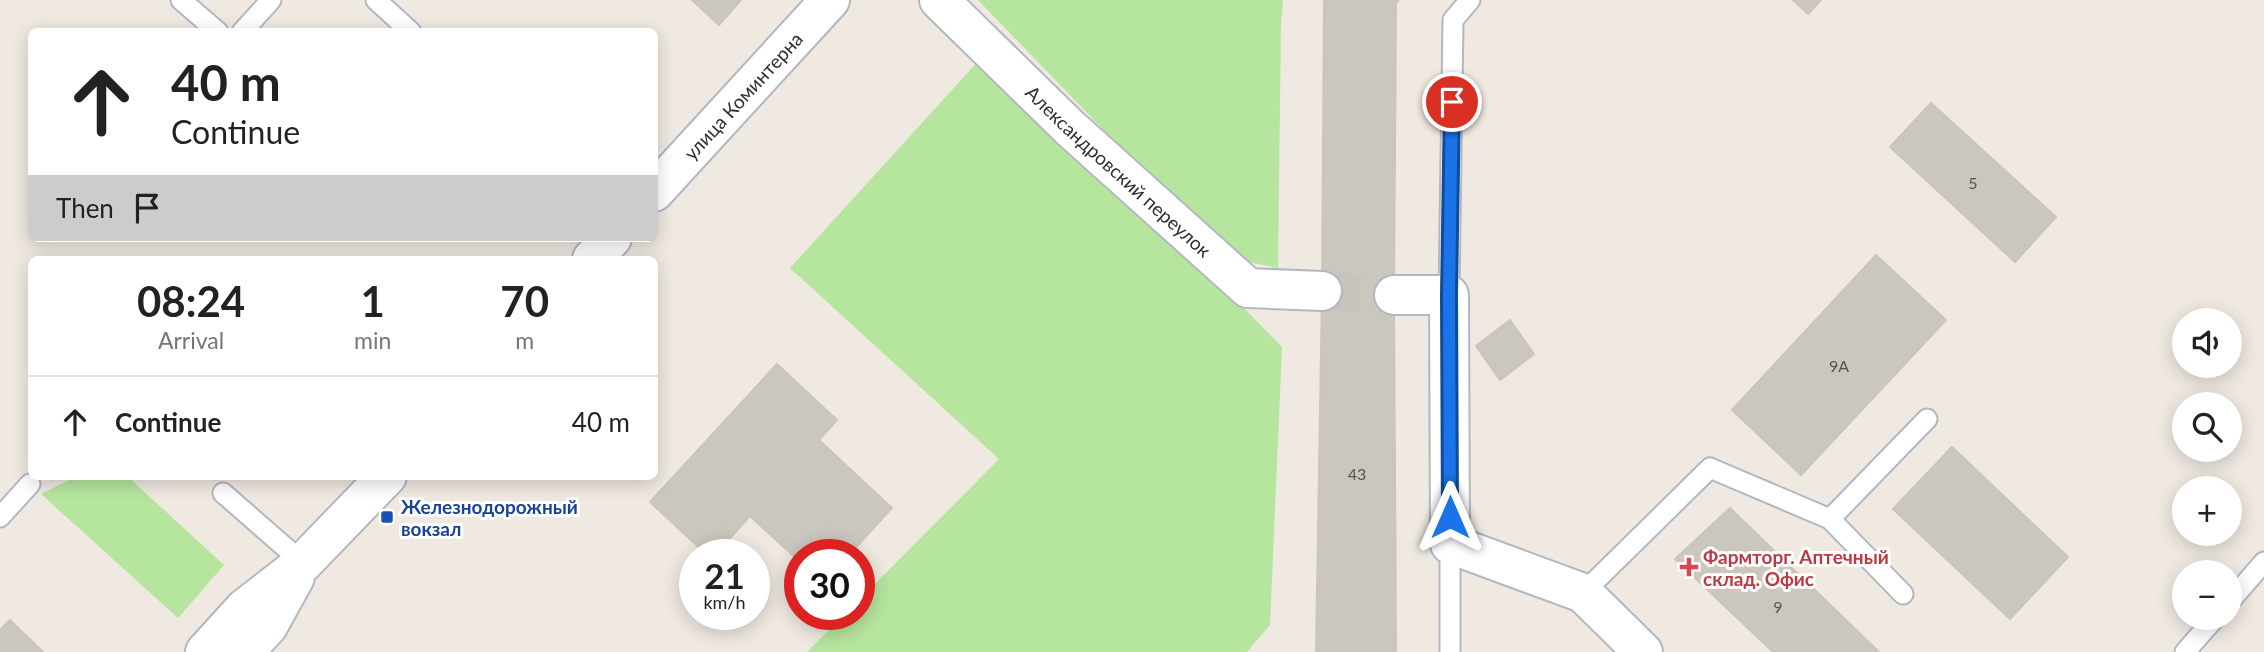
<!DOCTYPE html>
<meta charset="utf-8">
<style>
:root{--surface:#fff;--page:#f2f2f2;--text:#222;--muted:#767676;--line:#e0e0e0}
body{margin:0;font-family:Lato,sans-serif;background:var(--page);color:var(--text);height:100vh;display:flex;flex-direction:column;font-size:26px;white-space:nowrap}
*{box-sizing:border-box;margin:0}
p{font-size:23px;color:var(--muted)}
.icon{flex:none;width:38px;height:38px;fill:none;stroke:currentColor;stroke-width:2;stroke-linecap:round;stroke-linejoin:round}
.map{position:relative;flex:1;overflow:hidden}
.panel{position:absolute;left:28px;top:256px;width:630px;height:224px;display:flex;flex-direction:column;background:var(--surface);border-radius:10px;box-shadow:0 4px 18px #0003}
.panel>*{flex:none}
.banner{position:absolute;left:28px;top:28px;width:630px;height:214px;border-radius:10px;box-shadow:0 4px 18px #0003;background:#fff;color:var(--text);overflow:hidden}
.buttons{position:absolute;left:2172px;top:308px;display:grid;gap:14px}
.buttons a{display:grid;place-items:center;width:70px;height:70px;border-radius:50%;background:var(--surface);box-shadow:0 4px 18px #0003;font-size:35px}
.speed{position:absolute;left:679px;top:539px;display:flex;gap:14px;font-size:35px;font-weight:700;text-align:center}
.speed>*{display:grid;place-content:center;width:91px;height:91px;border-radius:50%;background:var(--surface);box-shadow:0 4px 18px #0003;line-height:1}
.speed small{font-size:18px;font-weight:400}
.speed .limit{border:10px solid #d22;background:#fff;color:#111}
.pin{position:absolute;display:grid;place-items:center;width:60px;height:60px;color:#fff;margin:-30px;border:4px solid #fff;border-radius:50%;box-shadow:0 2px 7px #0007}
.me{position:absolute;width:77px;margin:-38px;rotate:0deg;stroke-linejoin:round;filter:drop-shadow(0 0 5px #0008)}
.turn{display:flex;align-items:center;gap:24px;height:147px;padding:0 28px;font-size:32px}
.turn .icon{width:91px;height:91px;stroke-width:2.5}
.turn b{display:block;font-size:49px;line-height:60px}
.then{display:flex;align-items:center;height:66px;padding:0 28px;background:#0003;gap:14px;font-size:26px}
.eta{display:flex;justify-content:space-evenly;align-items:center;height:119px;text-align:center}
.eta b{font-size:42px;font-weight:700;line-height:49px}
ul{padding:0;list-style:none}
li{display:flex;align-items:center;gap:21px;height:91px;padding:0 28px;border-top:2px solid var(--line)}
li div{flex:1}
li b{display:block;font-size:26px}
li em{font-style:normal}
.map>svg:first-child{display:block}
.green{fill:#b6e59e}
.building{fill:#cbc7bf;stroke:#cbc5ba;stroke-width:2}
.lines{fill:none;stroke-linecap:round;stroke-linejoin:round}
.street-tunnel{stroke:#c8c4bd;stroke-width:38;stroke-dasharray:38 19;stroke-linecap:butt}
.lane-casing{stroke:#b4b7c1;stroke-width:23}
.street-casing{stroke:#b4b7c1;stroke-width:42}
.secondary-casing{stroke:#b4b7c1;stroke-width:42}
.lane{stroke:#fff;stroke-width:19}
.street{stroke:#fff;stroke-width:38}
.secondary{stroke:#fff;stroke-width:38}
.route-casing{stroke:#114b97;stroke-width:18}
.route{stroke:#1a73e8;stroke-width:12}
.transit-dot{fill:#1a4fb4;stroke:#fff;stroke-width:2.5}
.health-dot{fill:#e0444e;stroke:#fff;stroke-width:2.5}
.labels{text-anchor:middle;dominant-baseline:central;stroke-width:6;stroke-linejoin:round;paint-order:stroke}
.number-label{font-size:16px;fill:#555452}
.street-label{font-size:19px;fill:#2e2e2e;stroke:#fff}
.transit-label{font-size:19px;font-weight:bold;fill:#164399;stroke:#fff;text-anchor:start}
.health-label{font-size:19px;font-weight:bold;fill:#be3a42;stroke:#fff;text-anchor:start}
</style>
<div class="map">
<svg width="2264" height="652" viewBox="0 0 2264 652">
<rect width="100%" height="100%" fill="#efe9e1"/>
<path class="green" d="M978,0H1283L1281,23L1278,268L1227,258Z
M982,57L1147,209L1282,347L1270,625L1247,652H807L845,614H859V600L999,459L790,268Z
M77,476H127L224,565L178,618L41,494Z"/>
<path class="building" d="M692,0H741L719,25Z
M1324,0H1399L1396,3L1394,295L1396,652H1316L1322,291Z
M1793,0H1821L1808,14Z
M1931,103L2056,217L2015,262L1890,147Z
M1876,255L1946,320L1801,475L1732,410Z
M1510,320L1534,354L1500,380L1476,346Z
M777,364L837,420L819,440L892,508L849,555H800V562L750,516L715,555H707L650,502Z
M1952,447L2068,557L2010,619L1893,509Z
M1730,508L1879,652H1773L1675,559Z
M10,620L43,652H0V630Z"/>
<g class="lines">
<path class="street-tunnel" d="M1322,291L1394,295"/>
<defs>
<path id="lane" d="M181,0L218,32
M376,0L411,32
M242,32L271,0
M1449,295L1453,20L1470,0
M223,493L303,563
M0,517L30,484
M1830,519L1927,419
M1450,544V652
M1583,593L1710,468L1830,519L1903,594
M2230,601L2264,562
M2185,652L2215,618"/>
<g id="street">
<path id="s1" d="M939,0L1070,128L1248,288L1322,291"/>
<path d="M1394,295H1449L1450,544L1583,593L1643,652"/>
</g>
<g id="secondary">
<path id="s2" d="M654,192L830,0"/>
<path d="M592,259L612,238"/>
<path d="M205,652L245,608L303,563L387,476"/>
<path d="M244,652L268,626L295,577"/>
</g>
</defs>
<use href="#lane" class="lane-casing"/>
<use href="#street" class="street-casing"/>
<use href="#secondary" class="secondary-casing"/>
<use href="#lane" class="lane"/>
<use href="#street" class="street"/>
<use href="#secondary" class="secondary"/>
</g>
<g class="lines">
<defs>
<path id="route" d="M1450,517L1449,295L1452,102"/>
</defs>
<use href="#route" class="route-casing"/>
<use href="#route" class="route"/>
</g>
<rect class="transit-dot" x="380" y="510" width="14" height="14" rx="3.5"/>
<path class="health-dot" d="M1685.5 556.5h7v7h7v7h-7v7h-7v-7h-7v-7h7z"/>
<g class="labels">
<g class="number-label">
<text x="1973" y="182">5</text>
<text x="1839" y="365">9А</text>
<text x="1357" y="473">43</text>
<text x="1778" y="606">9</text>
</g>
<g class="street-label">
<text stroke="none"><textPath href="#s2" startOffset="131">улица Коминтерна</textPath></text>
<text stroke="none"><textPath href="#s1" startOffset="248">Александровский переулок</textPath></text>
</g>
<g class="transit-label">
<text x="401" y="506">Железнодорожный<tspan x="401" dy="22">вокзал</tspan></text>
</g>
<g class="health-label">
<text x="1703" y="556">Фармторг. Аптечный<tspan x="1703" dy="22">склад. Офис</tspan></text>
</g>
</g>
</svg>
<div class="buttons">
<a><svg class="icon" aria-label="sound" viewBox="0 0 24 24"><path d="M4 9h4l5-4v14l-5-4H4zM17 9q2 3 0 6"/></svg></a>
<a><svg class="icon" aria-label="search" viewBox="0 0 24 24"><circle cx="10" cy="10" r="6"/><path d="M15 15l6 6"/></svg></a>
<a>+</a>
<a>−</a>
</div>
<div class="speed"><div>21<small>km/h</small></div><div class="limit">30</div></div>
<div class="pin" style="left:1452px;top:102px;background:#d93025"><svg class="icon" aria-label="arrive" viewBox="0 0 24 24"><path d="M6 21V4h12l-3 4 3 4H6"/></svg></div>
<svg class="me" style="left:1450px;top:517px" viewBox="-20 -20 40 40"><path d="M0-17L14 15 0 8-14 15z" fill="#1a73e8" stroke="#fff" stroke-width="4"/></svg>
<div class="banner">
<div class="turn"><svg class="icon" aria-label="ahead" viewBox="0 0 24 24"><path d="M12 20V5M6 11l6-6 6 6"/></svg><div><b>40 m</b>Continue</div></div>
<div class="then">Then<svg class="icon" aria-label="arrive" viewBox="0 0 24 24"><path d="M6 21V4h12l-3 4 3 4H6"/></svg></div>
</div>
<section class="panel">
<div class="eta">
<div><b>08:24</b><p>Arrival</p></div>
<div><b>1</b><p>min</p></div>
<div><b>70</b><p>m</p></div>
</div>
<ul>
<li><svg class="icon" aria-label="ahead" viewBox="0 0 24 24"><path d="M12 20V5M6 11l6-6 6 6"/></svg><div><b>Continue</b></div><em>40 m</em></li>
</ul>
</section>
</div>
